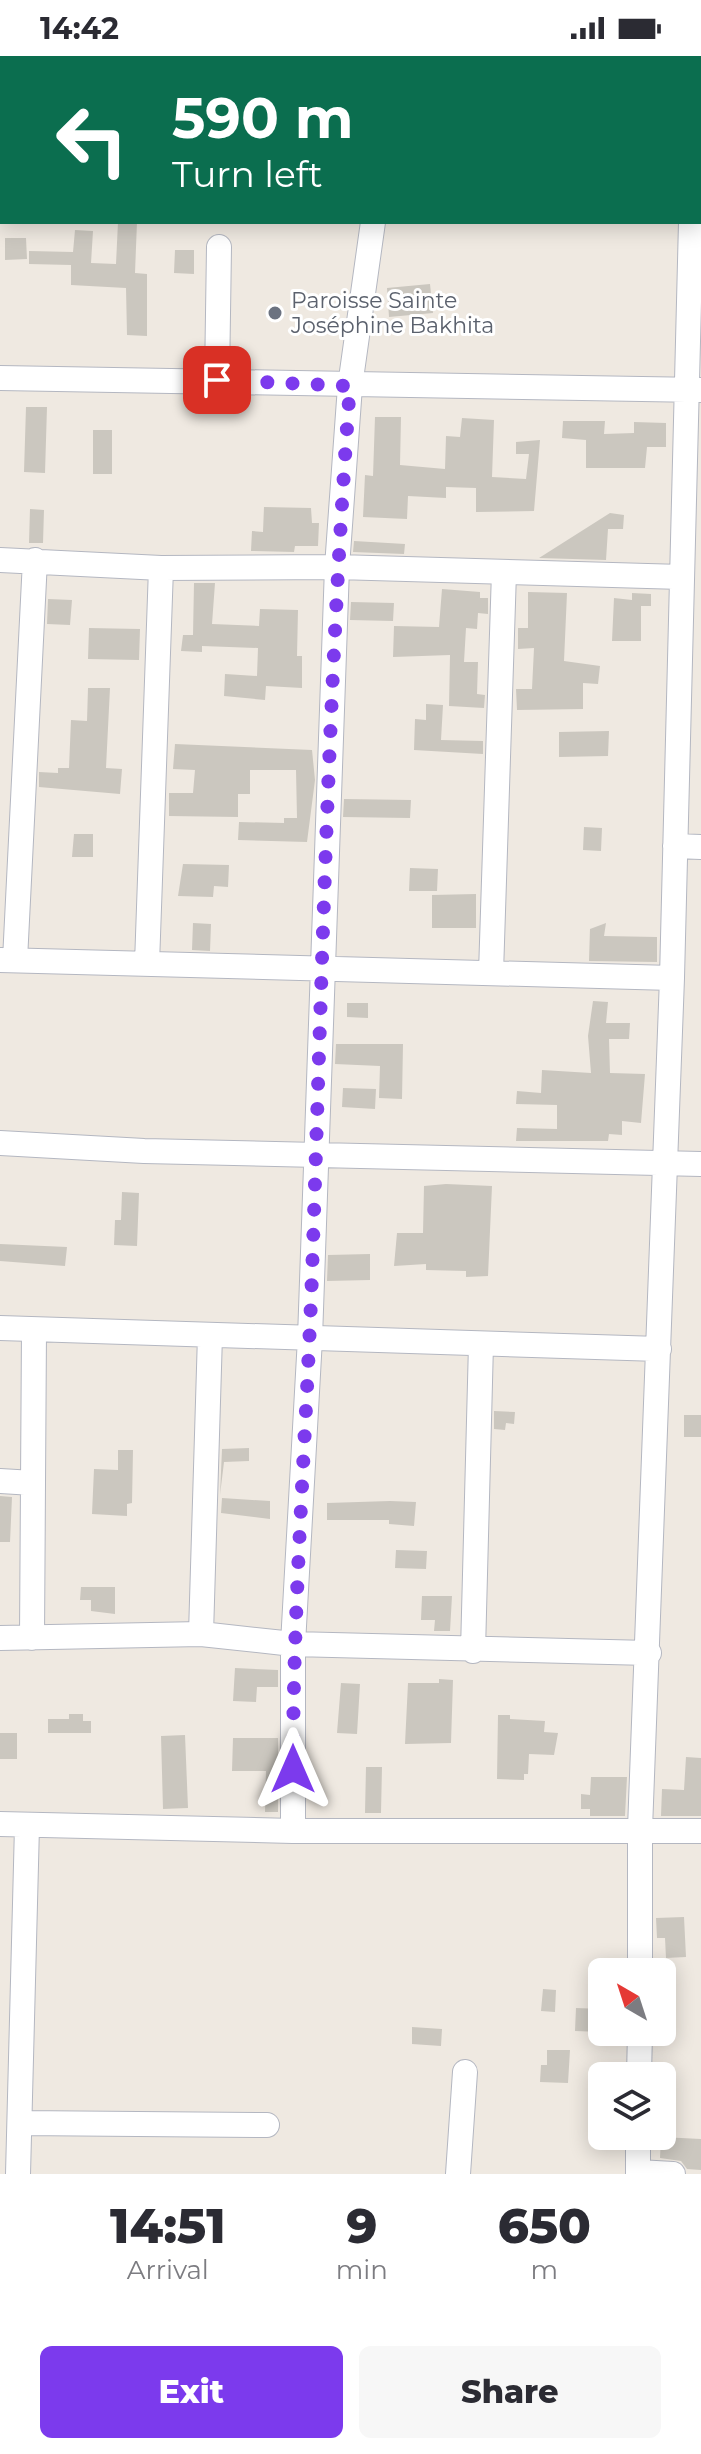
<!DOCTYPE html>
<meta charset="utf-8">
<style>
:root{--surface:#fff;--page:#f7f7f7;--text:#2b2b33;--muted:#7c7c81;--accent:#7c3aed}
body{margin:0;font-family:Montserrat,sans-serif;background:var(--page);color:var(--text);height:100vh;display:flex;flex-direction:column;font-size:30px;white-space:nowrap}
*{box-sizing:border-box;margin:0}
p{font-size:26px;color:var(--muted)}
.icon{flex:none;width:44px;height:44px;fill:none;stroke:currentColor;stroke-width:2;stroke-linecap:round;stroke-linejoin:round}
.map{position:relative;height:2118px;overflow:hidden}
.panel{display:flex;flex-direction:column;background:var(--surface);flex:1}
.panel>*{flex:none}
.guide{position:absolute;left:0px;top:0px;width:702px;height:168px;box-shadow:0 4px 20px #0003;background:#0b6e4f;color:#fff;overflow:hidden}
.needle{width:52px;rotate:321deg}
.fabs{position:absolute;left:588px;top:1902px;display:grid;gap:16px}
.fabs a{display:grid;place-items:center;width:88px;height:88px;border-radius:12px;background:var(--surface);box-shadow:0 4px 20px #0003;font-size:40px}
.pin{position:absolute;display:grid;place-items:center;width:68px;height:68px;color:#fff;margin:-34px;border-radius:16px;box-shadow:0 4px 12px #0006}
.me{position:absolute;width:88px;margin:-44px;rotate:0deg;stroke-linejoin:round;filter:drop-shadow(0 0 6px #0008)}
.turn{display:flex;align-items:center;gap:28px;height:168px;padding:0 40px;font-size:36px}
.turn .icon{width:104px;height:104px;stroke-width:2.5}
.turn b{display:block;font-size:56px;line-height:68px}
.eta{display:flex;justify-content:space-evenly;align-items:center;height:136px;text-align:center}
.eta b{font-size:48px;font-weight:800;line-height:56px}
.action{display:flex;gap:16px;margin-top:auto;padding:16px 40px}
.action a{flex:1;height:92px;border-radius:12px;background:var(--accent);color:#fff;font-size:32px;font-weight:800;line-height:92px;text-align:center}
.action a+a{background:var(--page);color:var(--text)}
.status{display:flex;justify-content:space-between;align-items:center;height:56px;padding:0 40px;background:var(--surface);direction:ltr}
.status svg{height:22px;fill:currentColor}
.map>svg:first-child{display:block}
.building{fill:#cbc7bf}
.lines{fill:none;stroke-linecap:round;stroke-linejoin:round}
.minor-casing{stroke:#b4b7c1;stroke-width:26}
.minor{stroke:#fff;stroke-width:24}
.route{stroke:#7c3aed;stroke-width:14;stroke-dasharray:0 25.2}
.worship-dot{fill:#6b7280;stroke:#fff;stroke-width:3}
.labels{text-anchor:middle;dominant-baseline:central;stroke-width:6;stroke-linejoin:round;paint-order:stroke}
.worship-label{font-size:22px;fill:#5b616d;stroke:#fff;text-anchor:start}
</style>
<div class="status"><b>14:42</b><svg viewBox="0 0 49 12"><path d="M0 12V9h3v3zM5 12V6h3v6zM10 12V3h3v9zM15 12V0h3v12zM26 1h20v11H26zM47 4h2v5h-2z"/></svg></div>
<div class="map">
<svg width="701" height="2118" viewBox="0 0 701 2118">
<rect width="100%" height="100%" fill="#efe9e1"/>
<path class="building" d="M118,166H137L135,217L147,218V280L127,279L126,232L71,229V209L29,208V195L73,196L75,174L93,175L91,207L116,208Z
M5,182H26L27,203L5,204Z
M175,194H194V218L174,217Z
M430,228L433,257L389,261L387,232Z
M26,351H47L45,417L24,416Z
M375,361H401L400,409L445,413L446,380L460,381L462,362L494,364L492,421L526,423L529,398H516V386L540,384L534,455L476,456V432L446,431V442L408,440L407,463L363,461L365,419L373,420Z
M563,365H605L604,378L634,377V366L666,367V391H647L645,412H586V384L562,382Z
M93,374H112V418H93Z
M264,451L311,452L312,467H319L318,490H295L294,496L251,495L252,475L263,476Z
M30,453L44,454L43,487H29Z
M610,457L624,459L623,473H608L606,504L539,502Z
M354,485L405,488L404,498L353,496Z
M194,527H215L212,568L259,570L260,553L298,554L297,600H302V632L266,630L265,644L224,640L225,618L257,620L258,592L202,590V596L181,595L183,579H193Z
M442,533L480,536V542H488V558L478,557L477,573L466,572L464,606H478L477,638L485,639L484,652L449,650L450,599L393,601L394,570L439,571Z
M528,536L567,537L564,605L600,610L598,628L583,627V653L517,654L516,633H532L534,592L518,593V572H528Z
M632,537L651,538V550H641V585H612L614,542L632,544Z
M48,543L72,544L70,569L47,568Z
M351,546L394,547L393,565L350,564Z
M89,572L140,573L139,604L88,603Z
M88,632H110L106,712L122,713L120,738L39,731V716L58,717V712H69L71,664L87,665Z
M426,648L443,649L441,684L483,685V698L414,694L415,663L426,664Z
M609,675L608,700L559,701V676Z
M175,688L312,694L315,724L307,786L238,784L239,766L284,767V762H297L296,714H250V738H238V761L169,760V737H193L195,714L173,713Z
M344,743L411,744L410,762L343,761Z
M584,771L602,772L601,795L583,794Z
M74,778H93V801H72Z
M183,808L229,809L228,831L214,830L213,841L178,840Z
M410,812L438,813L437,835H409Z
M476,838V872H432V839Z
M193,867L211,868L210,895L192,894Z
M606,867L604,880L657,881V906L589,905L590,873Z
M593,945L608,946L606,967H630L629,983H609L610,1017L645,1018L641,1067L622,1065V1079L609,1078L608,1085H516L517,1072L557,1073V1049L516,1048L517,1035L541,1037L542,1014L591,1017L588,980Z
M347,947H368V962L347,961Z
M336,988H403L402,1043L379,1042L380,1010L335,1008Z
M343,1032L376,1033L375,1053L342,1051Z
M446,1128L492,1130L488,1220L466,1221V1215L426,1214V1208L394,1210L397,1177H423L424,1130Z
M122,1136L139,1137L137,1190L114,1189L115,1164H121Z
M0,1188L67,1191L65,1210L0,1205Z
M370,1198V1224L327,1225L328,1199Z
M494,1355L515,1356L514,1368L506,1367L505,1374L494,1373Z
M684,1359H701V1381H684Z
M249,1392V1405L224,1406L220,1439L222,1393Z
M118,1394H133L132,1447L127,1448V1460L92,1458L94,1413L118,1414Z
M0,1440L12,1441L10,1486H0Z
M222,1442L270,1445V1463L221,1457Z
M390,1445L416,1446L414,1470L389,1468V1464H327V1447Z
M396,1494L427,1495L426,1513L395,1512Z
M81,1531H115V1558L91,1555V1544H80Z
M422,1540H452L450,1575H434L435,1564H421Z
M235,1612L278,1614V1631H257L256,1646L233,1645Z
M439,1623L453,1624L451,1687L405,1688L408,1627H439Z
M341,1627L360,1628L357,1678L337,1677Z
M69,1658H83V1665H91V1677H48V1663H69Z
M498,1659H510V1663L545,1665L544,1676L558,1677L554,1699L529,1698L528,1718H524V1724L497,1723Z
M0,1677H17V1703H0Z
M185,1679L188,1752L163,1753L161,1680Z
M233,1682H278V1756H265L266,1715H232Z
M686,1701L701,1702V1760H661L662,1733L684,1734Z
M366,1711H382L381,1757H365Z
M591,1721H627L625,1760H590V1753H581V1738L590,1739Z
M684,1861L686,1901L666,1902L665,1882H657L656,1862Z
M543,1933L556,1934L555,1956L541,1955Z
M576,1952L602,1953V1976L575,1975Z
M412,1971L442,1973L441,1990L412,1988Z
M547,1994H570L568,2027L540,2026L541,2009H547Z
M661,2081L701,2083V2114L687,2113L681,2105L660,2102Z"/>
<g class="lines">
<defs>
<path id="minor" d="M383,2V0
M515,2V0
M696,2V0
M0,124H2
M0,322L701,334
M217,324L219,191
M0,504L161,512L337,511L682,521
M675,790L701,791
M0,904L672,922
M15,904L35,504
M147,908L161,512
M491,917L504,516
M0,1087L144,1095L701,1108
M0,1272L659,1293
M0,1425L33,1427
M201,1578L210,1279
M0,1582L201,1578L293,1588L649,1597
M32,1582L34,1274
M473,1595L481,1288
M0,1768L293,1775H701
M293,1775V1588L310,1282L337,511L350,330L373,166
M640,1916V1773L672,922L691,166
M639,2020L640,1976
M20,2067L267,2069
M638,2116L673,2118
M18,2118L27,1770
M458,2118L465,2016
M638,2118V2080"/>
</defs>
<use href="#minor" class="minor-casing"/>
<use href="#minor" class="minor"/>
</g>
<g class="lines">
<path class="route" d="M217,324L350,330C328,626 322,923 312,1219C306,1384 293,1548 293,1713"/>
</g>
<circle class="worship-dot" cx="275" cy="257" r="8"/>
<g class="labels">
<g class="worship-label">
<text x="291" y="244">Paroisse Sainte<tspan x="291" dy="25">Joséphine Bakhita</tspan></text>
</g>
</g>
</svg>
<div class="fabs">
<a><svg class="needle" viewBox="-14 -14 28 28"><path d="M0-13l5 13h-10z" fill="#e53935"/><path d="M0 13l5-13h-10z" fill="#7c7c81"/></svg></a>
<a><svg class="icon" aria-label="layers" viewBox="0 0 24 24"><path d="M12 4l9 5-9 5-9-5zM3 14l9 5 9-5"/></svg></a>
</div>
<div class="pin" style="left:217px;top:324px;background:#d93025"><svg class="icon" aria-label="arrive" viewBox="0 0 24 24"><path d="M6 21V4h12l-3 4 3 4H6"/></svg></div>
<svg class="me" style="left:293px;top:1713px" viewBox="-20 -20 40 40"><path d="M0-17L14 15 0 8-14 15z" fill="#7c3aed" stroke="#fff" stroke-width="4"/></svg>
<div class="guide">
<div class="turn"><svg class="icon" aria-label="left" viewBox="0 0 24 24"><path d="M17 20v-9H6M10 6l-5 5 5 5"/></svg><div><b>590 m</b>Turn left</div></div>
</div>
</div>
<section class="panel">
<div class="eta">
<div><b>14:51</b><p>Arrival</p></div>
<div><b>9</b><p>min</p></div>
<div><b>650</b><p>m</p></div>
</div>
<div class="action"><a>Exit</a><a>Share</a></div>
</section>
